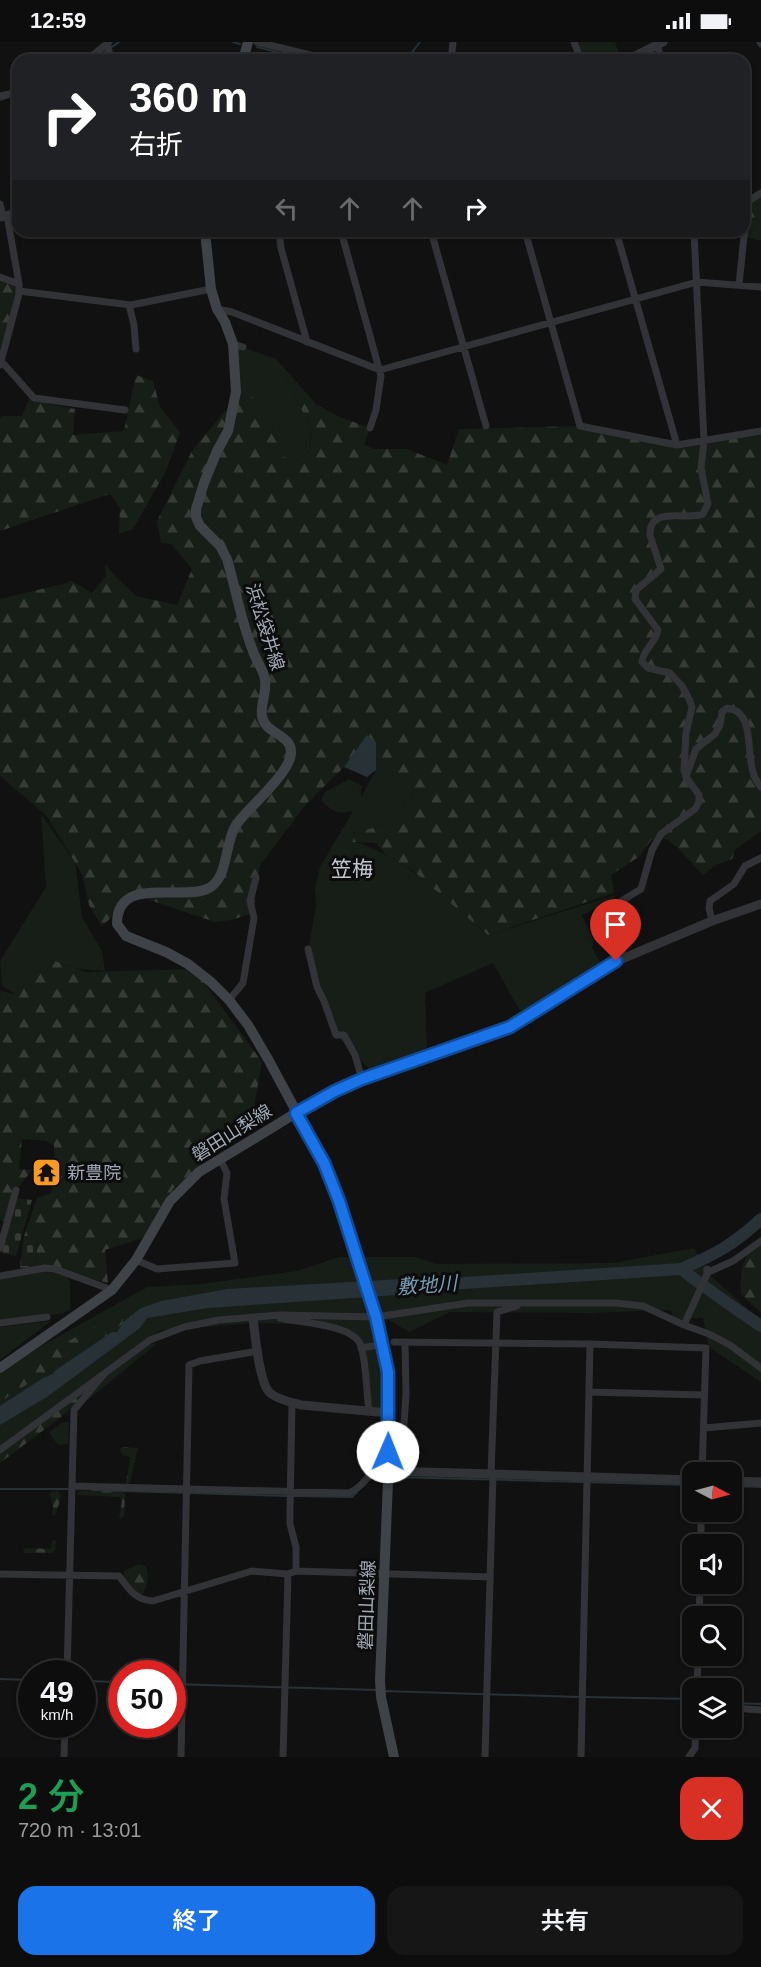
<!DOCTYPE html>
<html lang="ja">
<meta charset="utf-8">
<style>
:root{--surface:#0d0d0e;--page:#161617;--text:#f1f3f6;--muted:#9a9c9e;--line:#2d2d2e;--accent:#1a73e8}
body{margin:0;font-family:Arial,"Noto Sans JP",sans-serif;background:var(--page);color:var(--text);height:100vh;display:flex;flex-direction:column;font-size:22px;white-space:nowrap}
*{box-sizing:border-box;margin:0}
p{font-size:20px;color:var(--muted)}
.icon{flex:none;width:33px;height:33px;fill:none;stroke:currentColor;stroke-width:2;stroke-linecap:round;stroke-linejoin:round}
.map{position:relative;height:1715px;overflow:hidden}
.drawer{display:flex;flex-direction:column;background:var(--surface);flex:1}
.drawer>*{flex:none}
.guide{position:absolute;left:12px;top:12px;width:738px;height:183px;border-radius:18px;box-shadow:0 2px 4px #0004,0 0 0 2px var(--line);background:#202124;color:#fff;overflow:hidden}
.needle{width:39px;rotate:96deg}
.tools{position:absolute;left:682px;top:1420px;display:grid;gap:12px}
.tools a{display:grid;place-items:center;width:60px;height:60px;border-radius:12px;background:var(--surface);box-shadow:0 2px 4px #0004,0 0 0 2px var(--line);font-size:30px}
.speed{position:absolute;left:18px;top:1618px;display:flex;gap:12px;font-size:30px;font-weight:700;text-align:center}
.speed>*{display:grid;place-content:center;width:78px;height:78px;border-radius:50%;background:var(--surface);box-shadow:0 2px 4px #0004,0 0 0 2px var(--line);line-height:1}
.speed small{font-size:15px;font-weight:400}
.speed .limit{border:9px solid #d22;background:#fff;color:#111}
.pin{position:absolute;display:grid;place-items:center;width:51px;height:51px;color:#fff;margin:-62px -26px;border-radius:50% 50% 50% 0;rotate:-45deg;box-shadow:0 0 6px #0007}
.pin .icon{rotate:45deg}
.me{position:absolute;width:66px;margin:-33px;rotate:1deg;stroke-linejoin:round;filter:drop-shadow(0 0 4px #0008)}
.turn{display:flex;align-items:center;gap:21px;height:126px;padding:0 18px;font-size:27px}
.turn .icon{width:78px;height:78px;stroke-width:2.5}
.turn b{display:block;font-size:42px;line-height:51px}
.lanes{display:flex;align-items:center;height:57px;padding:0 18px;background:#0003;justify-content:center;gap:30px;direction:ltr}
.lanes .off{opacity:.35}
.round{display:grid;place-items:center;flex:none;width:63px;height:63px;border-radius:18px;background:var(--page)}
.headline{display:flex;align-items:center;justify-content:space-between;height:102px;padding:0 18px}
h1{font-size:36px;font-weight:600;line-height:45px;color:#1e9e55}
.primary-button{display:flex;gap:12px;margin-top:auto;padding:12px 18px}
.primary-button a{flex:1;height:69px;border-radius:18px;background:var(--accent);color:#fff;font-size:24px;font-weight:600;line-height:69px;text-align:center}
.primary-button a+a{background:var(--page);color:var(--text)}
.status{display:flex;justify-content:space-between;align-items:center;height:42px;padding:0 30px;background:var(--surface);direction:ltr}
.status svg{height:16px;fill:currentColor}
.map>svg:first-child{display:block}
.grass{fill:#171d17}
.forest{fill:url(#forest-firs)}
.cemetery{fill:url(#cemetery-stones)}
.water{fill:#273136}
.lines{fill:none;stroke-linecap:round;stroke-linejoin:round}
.stream{stroke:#273136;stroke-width:2}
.river{stroke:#273136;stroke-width:12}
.minor{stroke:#323337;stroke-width:7}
.tertiary{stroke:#323337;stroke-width:9}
.secondary{stroke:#3f4247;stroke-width:10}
.route-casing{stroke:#114b97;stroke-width:15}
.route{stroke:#1a73e8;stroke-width:10}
.labels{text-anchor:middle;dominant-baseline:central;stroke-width:6;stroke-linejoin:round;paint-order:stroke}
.street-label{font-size:18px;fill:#a1a9b4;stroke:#0c0c0d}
.poi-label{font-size:18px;fill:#a1a9b4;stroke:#0c0c0d;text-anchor:start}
.water-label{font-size:20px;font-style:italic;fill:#769cb1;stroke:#0c0c0d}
.quarter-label{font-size:21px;fill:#c2c7d0;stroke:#0c0c0d}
</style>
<div class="status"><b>12:59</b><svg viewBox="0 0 49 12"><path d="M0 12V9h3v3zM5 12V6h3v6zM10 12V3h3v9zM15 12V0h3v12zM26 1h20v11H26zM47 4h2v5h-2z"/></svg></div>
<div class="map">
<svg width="761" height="1715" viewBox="0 0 761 1715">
<defs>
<pattern id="forest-firs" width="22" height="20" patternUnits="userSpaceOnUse" patternTransform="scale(1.5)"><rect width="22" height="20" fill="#171d17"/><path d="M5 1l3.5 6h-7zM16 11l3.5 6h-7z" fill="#363b36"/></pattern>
<pattern id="cemetery-stones" width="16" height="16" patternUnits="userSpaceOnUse" patternTransform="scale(1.5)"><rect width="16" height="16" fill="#171d17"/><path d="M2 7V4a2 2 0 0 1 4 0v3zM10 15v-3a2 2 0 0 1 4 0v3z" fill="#363b36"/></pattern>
</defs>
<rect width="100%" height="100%" fill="#111112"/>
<path class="grass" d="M576,0H615L620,14L612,18H583Z
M233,302L276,317L310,384L311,406L300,417L284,415L267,370L236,356Z
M375,715L413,755L385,783L338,795C401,809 441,852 488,893L615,853L614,895L596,867L582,873L594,898L592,906L600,920L562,951L520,969L493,921L425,951L427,1006L369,1027L336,993L308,907L316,864L315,845L320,825L353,769C338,773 332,770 321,758L325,750L349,737L362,744L361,755L376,728Z
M41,772L75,820L82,875L102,909L105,929L78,927L44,915L34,934L15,952L2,944L0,919L46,845Z
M694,1206L712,1235L761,1279V1340L709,1305L703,1276L675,1278L671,1269L666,1268L591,1271L450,1270L409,1290L387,1277L371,1287L383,1334V1367L372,1364L359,1296L317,1283L254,1281L159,1289L0,1409V1327L147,1245L201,1242L296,1229L339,1215H415L436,1222L613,1221Z
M64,1230L70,1240V1268L60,1272L0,1278V1235L21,1231Z
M51,1279L0,1318V1285Z
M69,1379L68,1402L58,1403L49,1391L61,1381Z"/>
<path class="forest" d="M761,151V199L747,195L750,158Z
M0,235L19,242L0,323Z
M275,316L316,362L340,375L370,386L364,403L374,407H407L447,423L459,387L580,384L630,393L690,401L761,389V789L735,808L732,817L716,823L703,833L678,806L666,797L651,798L640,814L611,833L614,851L488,893L412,828L385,812L376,801L352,800L336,795L385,783L413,755L375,715L376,700L367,694L344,725L307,761L260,823L253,871L231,878L215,880L135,853L102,884L89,863L82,832L46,773L0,734V557L67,541L70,538L92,551L106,534L105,522L117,536L136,554L177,563L192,527L171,502L161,501L157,479L192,409L236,356L253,355L267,370L284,415L300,417L311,406L310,384Z
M136,333L153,339L160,365L180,390L166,429L133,487L119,492L120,466L110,452L0,489V377L2,374H22L30,355L47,362L75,367L73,393L124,389Z
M44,915L86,930L194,927L262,1020L254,1065L236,1093L173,1147L151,1193L105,1208L108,1241L64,1230L21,1231L20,1224L36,1223L37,1194H24L37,1156L51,1151L55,1126L54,1103L46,1099L22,1097L19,1127L32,1128L16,1148L7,1180L0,1178V949L15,952L34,934Z
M761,1201V1271L741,1252C740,1232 741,1211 761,1201Z
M125,1269L122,1282L58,1330L32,1339L0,1360V1346L31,1325L44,1312Z
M155,1301L156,1302L89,1357L82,1359L94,1344L61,1375L0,1421V1407L143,1305Z
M124,1405L138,1406L130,1440L126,1443L130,1415L122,1413L120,1407Z
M99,1448L120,1449L125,1452L124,1474L119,1477L122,1459L120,1455L77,1453L79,1449Z
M55,1449H58L61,1455L55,1474L52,1473L53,1464L49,1451Z
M56,1498L55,1507L53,1511H25L23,1509L26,1506L51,1507L52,1499Z
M139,1522L146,1525C149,1536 148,1544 142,1553C132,1549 122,1540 124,1529Z"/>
<path class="cemetery" d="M14,1156L32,1158L16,1214L1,1211Z
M24,1194H37L36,1223L20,1224Z"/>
<path class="water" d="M367,693L376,700V728L367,735L344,725Z
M402,1237L404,1245L398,1253L208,1266L147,1276L140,1286L47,1355L0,1383V1364L43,1336L72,1324L114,1296L123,1280L141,1266L161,1259L227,1247Z"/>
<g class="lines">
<path class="stream" d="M233,0L240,2
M257,5L309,18
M93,18L119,0
M406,18L420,0
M0,58L9,55
M393,1435L693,1443
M372,1436L384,1435
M732,1444L761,1445
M0,1447H71
M92,1448L287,1454
M293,1454L352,1455L357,1450
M0,1637L32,1638
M82,1639L122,1640
M172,1642L378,1648
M384,1649L579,1655
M585,1655L693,1657
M732,1661L761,1662"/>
<path class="river" d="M681,1227C707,1247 734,1266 761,1284
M388,1246L681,1227C716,1212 733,1203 761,1177
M59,1333L114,1296"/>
<path class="minor" d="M107,0L111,18
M257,0L331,18
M574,0L581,18
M656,0L662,18
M760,0L761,2
M87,18L109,0
M451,18L453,0
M0,54L18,50
M0,162L3,175
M279,189L281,206L307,300
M341,189L381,334L376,368L370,386
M431,189L486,384
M525,189L580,384L677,403L761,389
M616,189L677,403
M0,235L19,242
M739,243L747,165L750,158L761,151
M19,249L131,263L211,247
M129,263L134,283L136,307
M217,267L232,270L380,328L697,240L761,245
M233,302L243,305
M2,320L34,356L125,368
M0,323L19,252V242L7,173
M687,732L696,707L715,692L720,683L722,670L727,666C761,670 740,724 761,745
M712,879L709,866L710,859L734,842L745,824L761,816
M308,907L317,945L324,959L336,993H344L355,1013L362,1037
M623,916L617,870L618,861L641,847L652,808L661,792L695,767L699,760V753L686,735L684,728L686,691L692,665L690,659L682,644L670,631L648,626L642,620C643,607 656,601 658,588L635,557L636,548L661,527L650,493C649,463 687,479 703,472L708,462L701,426L704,399L694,189
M229,958L243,941L254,876L250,859L256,836
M0,1206L16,1148
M136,1218L157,1227L235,1221L224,1157L227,1131L220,1117
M711,1229L733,1219L761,1199
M0,1234L45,1226L55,1227L112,1248
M280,1276C300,1281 354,1282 361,1304C367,1325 366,1348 369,1369
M0,1281L47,1275
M684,1283L707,1232V1227
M394,1300L590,1302L706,1306L702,1431
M405,1300L406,1352L402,1412L411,1430
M361,1306L373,1304
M589,1350L704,1353
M292,1361L290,1467V1482L296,1505V1529
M704,1386L761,1381
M0,1408L150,1298L184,1285L219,1278L280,1273L376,1275L468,1261H616L643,1264L684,1283L709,1292L730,1303L761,1326
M491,1432L497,1270L517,1264
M72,1444L349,1451C369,1442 361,1431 388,1429
M701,1503V1470
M0,1532L119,1534C129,1547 135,1558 153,1559L252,1529L288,1532L296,1529L490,1535
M699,1575L700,1542
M67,1632L74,1368L104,1332
M697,1647L698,1614
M732,1666L761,1668
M64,1715L65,1683
M181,1715L189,1323L200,1319L258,1309
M283,1715L288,1532
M485,1715L493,1432
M581,1715L590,1302
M689,1715L695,1706L696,1686"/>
<path class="tertiary" d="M627,18L663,0
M0,175L18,171
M296,1071L335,1049L362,1037L510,985L617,919L712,879L761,862
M253,1276C255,1292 259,1341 270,1351C278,1358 291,1360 301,1363L389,1371
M388,1429L693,1438
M732,1439L761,1440"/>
<path class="secondary" d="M243,18L248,0
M205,189L211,247L217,267L225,280L233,302L236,350L228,389L217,409L204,441L196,467V475L200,484L220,504L227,517C236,547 241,580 253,609C256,619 264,628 265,638C267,651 260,662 262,674C264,692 293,692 291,712C289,732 248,766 236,783C224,801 229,838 207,847C179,859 117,833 117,882L126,894L166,910L188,922L211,940L229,958L248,983L268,1017L324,1121L339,1159L376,1275L388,1330V1439L380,1638L381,1655L394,1715
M0,1326L112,1248L136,1218L170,1159L199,1130L296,1071"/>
</g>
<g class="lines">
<defs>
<path id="route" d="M388,1410V1330L376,1275L339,1159L324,1121L296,1071L335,1049L362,1037L510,985L616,919"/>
</defs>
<use href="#route" class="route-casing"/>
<use href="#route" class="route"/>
</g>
<defs>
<symbol id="temple-square" viewBox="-11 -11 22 22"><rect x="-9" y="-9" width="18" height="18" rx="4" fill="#f89a22" stroke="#0c0c0d"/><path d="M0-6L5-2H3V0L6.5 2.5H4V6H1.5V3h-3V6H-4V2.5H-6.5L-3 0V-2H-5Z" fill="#111"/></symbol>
</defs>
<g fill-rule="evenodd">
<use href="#temple-square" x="30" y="1114" width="33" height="33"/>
</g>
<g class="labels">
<g class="street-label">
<text transform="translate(265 585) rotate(73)">浜松袋井線</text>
<text transform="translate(232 1091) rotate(-32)">磐田山梨線</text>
<text transform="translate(367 1563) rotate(-88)">磐田山梨線</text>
</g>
<g class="poi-label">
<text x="67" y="1131">新豊院</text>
</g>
<g class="water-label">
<text transform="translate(427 1243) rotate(-4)">敷地川</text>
</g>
<g class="quarter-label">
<text x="352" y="826">笠梅</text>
</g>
</g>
</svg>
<div class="tools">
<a><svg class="needle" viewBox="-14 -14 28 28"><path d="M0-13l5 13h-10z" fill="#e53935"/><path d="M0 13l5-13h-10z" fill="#9a9c9e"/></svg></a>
<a><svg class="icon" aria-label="sound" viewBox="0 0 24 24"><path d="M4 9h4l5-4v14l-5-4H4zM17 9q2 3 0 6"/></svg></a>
<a><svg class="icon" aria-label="search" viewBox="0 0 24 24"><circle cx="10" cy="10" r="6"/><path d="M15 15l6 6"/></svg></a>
<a><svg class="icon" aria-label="layers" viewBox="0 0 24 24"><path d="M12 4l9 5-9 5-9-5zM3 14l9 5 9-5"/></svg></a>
</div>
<div class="speed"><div>49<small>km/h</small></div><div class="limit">50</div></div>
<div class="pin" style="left:616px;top:919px;background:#d93025"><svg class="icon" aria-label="arrive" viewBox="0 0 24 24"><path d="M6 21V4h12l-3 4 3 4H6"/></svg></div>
<svg class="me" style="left:388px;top:1410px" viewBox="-20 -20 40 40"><circle r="19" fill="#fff"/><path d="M0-13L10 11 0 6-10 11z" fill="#1a73e8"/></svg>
<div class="guide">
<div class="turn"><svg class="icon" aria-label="right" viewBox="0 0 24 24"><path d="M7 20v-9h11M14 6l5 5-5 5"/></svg><div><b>360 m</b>右折</div></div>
<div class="lanes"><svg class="icon off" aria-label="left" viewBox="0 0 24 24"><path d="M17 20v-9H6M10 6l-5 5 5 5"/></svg><svg class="icon off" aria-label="ahead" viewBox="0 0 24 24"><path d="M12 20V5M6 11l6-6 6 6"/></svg><svg class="icon off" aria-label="ahead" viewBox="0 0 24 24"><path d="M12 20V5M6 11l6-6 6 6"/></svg><svg class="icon" aria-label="right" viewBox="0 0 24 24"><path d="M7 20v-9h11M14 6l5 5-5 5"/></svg></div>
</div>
</div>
<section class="drawer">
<div class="headline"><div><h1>2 分</h1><p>720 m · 13:01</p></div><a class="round" style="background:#d93025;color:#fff"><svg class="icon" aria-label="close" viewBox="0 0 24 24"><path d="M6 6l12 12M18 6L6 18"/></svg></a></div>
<div class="primary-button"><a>終了</a><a>共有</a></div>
</section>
